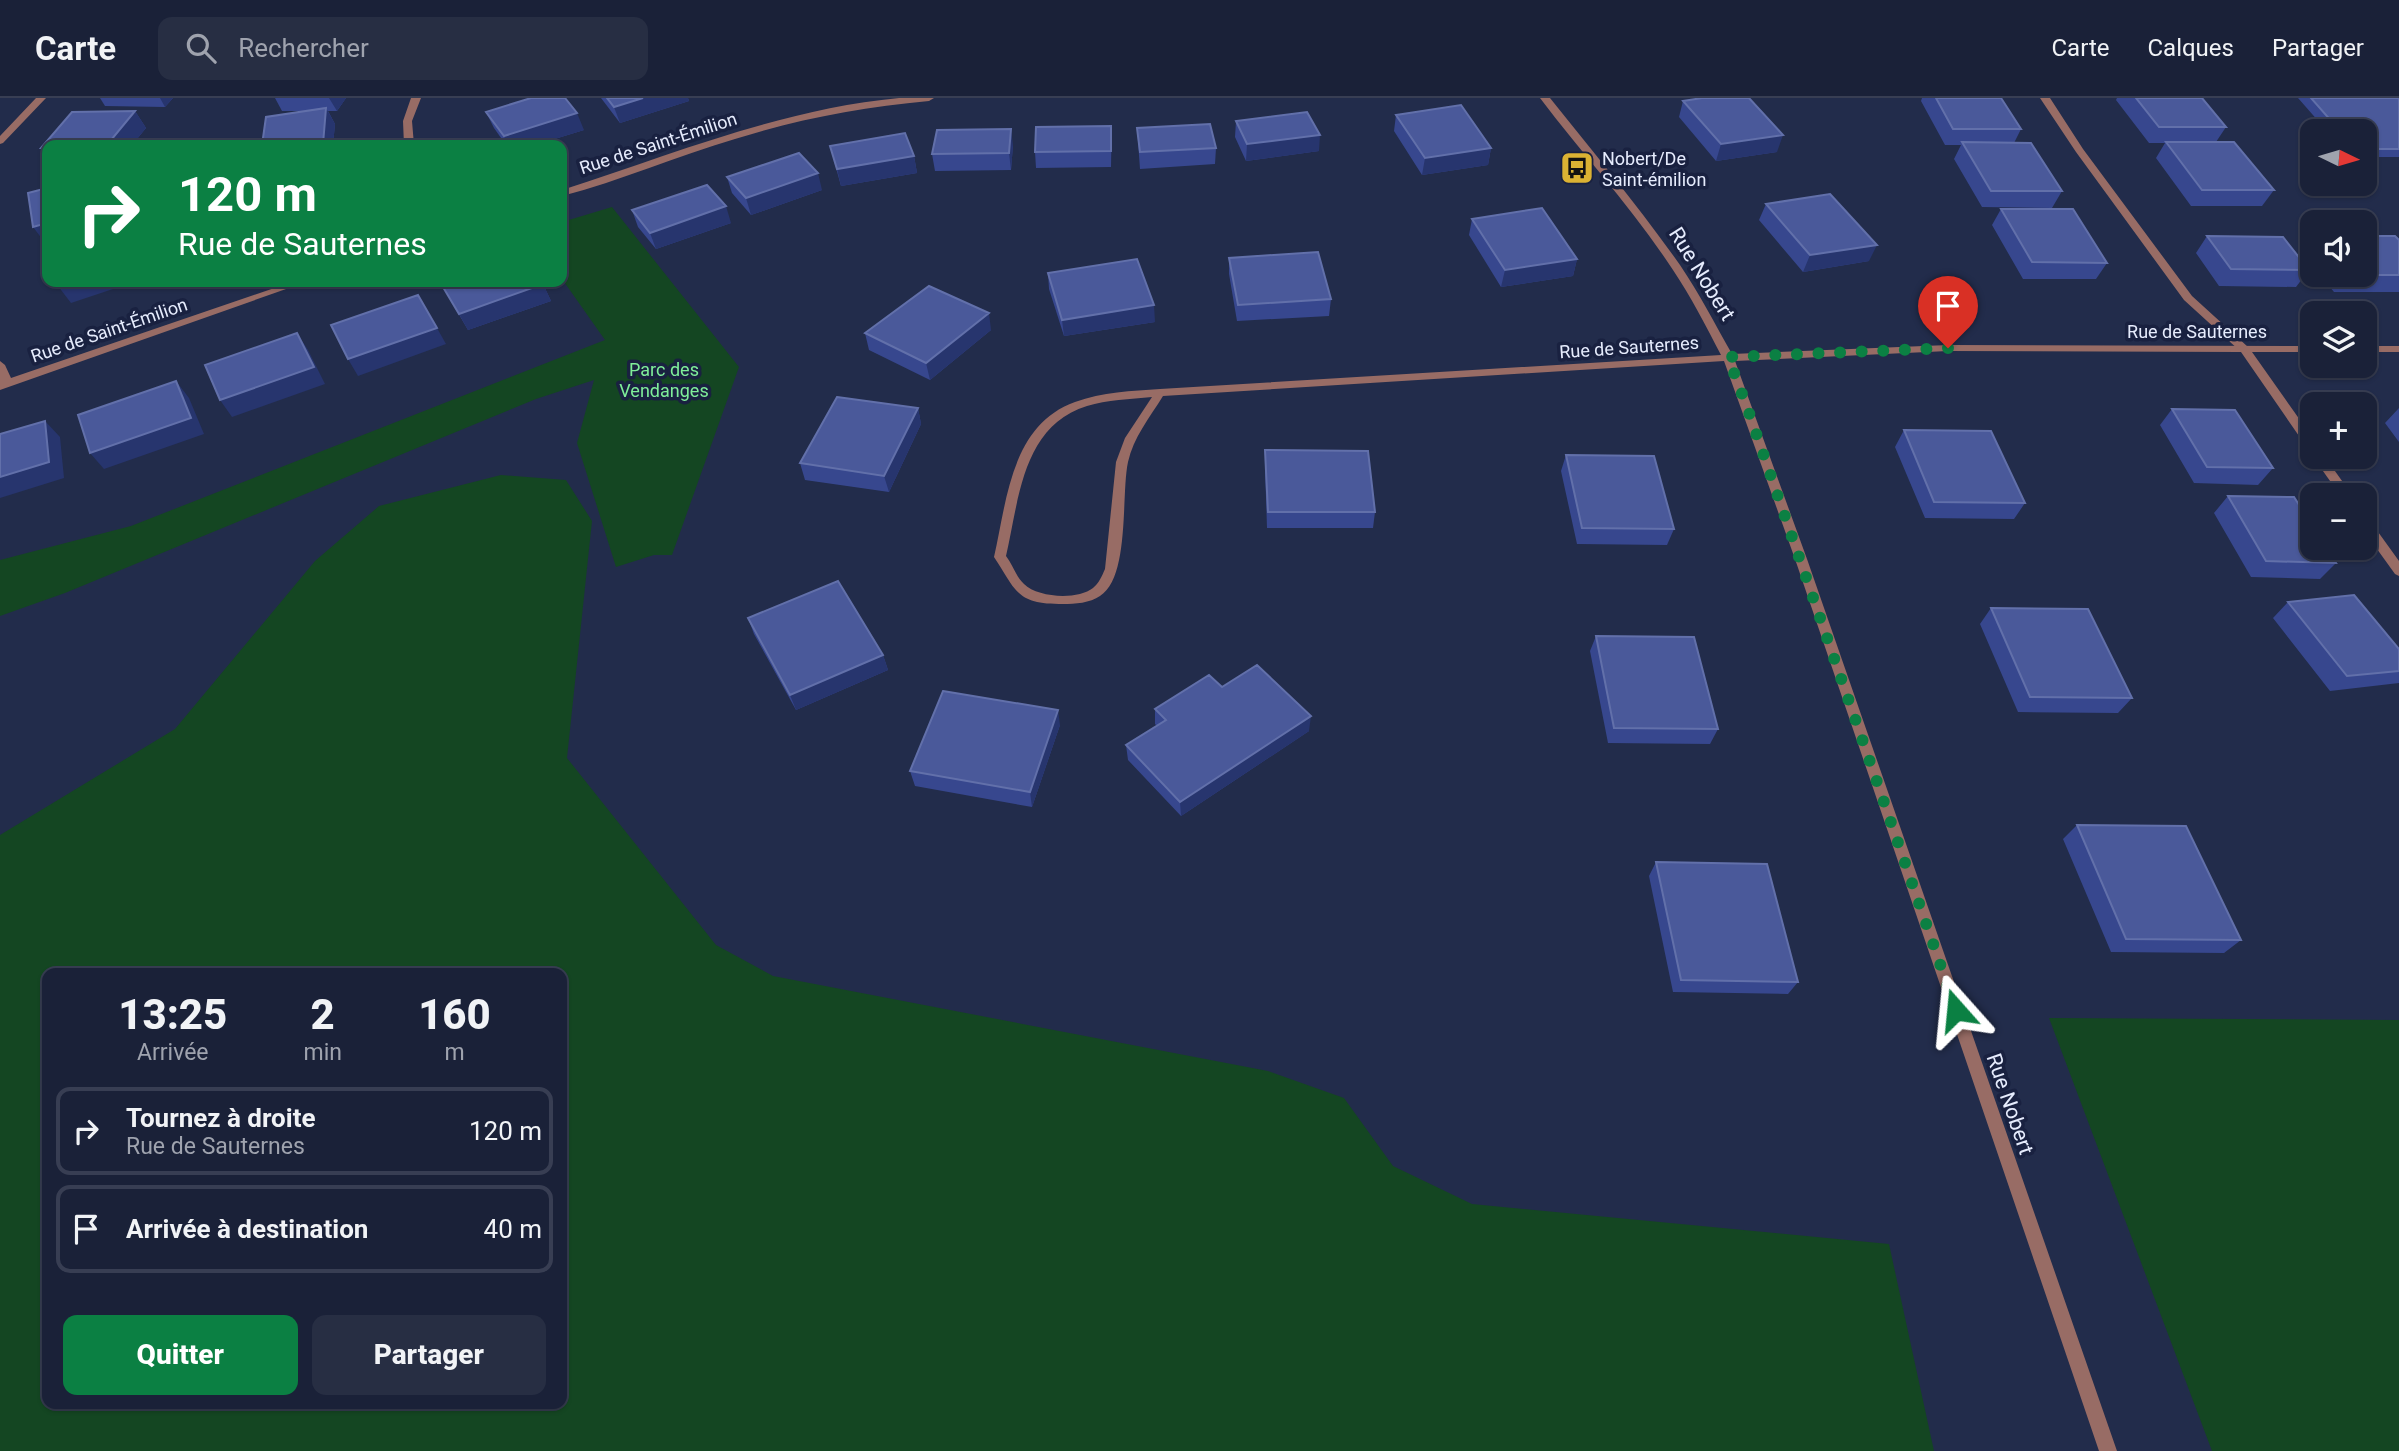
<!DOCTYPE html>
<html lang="fr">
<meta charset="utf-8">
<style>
:root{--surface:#1a2138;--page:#272e43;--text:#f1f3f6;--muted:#9fa3ae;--line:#383e53;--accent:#0b8043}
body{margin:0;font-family:Roboto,sans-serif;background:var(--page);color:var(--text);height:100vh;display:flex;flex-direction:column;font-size:26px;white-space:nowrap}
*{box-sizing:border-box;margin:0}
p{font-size:23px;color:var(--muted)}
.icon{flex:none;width:38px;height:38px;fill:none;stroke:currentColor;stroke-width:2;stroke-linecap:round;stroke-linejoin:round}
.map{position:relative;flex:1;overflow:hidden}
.panel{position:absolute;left:42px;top:870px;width:525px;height:441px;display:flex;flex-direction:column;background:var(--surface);border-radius:14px;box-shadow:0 2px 5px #0004,0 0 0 2px var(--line)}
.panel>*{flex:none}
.guide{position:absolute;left:42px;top:42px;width:525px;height:147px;border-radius:14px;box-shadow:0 2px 5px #0004,0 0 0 2px var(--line);background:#0b8043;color:#fff;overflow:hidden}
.needle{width:46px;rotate:95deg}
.fabs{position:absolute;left:2300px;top:21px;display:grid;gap:14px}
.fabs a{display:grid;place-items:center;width:77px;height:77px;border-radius:14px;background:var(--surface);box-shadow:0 2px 5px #0004,0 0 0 2px var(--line);font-size:35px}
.pin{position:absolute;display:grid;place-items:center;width:60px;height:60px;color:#fff;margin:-72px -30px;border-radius:50% 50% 50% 0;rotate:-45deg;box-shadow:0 0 7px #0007}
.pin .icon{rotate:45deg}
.me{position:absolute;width:77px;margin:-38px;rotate:342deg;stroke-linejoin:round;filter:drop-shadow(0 0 5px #0008)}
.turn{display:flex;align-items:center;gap:24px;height:147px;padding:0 21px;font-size:32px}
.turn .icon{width:91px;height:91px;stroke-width:2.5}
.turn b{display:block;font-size:49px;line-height:60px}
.eta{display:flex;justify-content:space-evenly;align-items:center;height:119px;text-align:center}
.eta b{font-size:42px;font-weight:800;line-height:49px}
.primary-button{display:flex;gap:14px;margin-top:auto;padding:14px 21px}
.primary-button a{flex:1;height:80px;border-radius:14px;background:var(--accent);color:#fff;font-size:28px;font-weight:800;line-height:80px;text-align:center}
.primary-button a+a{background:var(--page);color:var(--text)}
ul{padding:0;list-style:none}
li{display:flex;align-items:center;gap:21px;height:88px;margin:0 14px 10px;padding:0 7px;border:4px solid var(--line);border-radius:14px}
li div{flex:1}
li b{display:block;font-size:26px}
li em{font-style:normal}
header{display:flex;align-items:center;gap:42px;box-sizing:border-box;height:98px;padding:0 35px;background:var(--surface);border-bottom:2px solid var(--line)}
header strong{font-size:33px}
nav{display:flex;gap:38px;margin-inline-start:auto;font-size:24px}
.search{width:490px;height:63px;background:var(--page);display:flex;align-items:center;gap:18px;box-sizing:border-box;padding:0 24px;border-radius:14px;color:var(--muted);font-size:26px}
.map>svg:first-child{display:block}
.green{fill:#144622;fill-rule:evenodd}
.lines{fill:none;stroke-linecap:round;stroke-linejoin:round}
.lane{fill:#986c65;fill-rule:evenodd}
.street{fill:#986c65;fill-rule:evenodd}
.wall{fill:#37478e}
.shaded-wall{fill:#27356e}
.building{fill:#4a599a;stroke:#6270aa;stroke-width:2}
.route{stroke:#0b8043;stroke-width:12;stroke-dasharray:0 21.6}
.labels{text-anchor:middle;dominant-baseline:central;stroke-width:7;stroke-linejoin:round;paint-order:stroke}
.far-street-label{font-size:18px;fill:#e6ecfd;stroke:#192140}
.far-poi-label{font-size:18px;fill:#e6ecfd;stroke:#192140;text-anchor:start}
.far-park-label{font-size:18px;fill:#7fee99;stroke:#192140}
.street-label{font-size:21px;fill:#e6ecfd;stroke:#192140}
</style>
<header>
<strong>Carte</strong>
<div class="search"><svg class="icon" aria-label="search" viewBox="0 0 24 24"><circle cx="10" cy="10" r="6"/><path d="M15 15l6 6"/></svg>Rechercher</div>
<nav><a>Carte</a><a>Calques</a><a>Partager</a></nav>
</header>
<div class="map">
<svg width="2399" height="1353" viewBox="0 0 2399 1353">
<rect width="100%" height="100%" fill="#222c4b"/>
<path class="green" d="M612,109L739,269L672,457H654L616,469L577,345L594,282L536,301L65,495L0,518V462L131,428L605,242L562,181V124Z
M501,377L566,382L592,423L567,660L716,847L773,878L1268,973L1344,1000L1393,1068L1472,1106L1889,1146L1934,1353H0V737L175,631L315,463L379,408ZM562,875V1306H47V875Z
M2049,920L2399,922V1353H2212Z"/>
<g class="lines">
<path class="lane" d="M2040,0H2050L2083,51L2192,198L2248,249V253H2240L2184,202L2076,54Z"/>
<path class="street" d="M36,0H46L3,45L0,46V38Z
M411,0H421L412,23L414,47H404L403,23Z
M899,0H934L929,3C862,9 799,21 735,41C677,58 620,83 562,98V92C673,56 782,11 899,0Z
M1540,0H1550C1594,55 1639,109 1680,167C1699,195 1715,226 1732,256L1948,247L2312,248V254H2252L2312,339V352L2308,351L2241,254L1948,253L1735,263L1807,461L2117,1353H2099L1795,461L1724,263L1163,298C1150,319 1133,340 1128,364C1121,397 1130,479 1100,498C1090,505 1075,506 1063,506C1016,507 1016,492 994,459C1007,402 1011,327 1075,304C1102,294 1132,293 1160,291L1721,257C1706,228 1691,199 1673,172C1633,111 1584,58 1540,0ZM1152,299L1125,340L1116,364L1105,471C1102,478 1099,485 1093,490C1078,502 1038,500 1024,486C1016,479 1013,467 1006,458C1019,402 1022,328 1087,308C1107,302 1130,301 1152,299Z
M292,184H306L0,292V263L5,267L11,280Z
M2364,248H2399V254H2364Z
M2313,359H2325L2352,397H2340Z
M2364,419L2368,420L2399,463V478L2395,476L2364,433Z"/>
</g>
<path class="wall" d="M100,0H173L165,9L105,8Z
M275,0H346L337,13H328L335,26L333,47H262L305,13H282Z
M601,0H688L689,3L620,25Z
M1922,0H2001L2021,31L2014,45L2062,93L2052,110L1982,109L1954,61L1961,47H1945L1921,3Z
M2117,0H2202L2226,29L2216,44L2274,92L2262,108H2191L2156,60L2165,45H2149L2116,2Z
M2298,0H2399V59H2364V33H2327Z
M1683,3L1777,54L1716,63L1679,19Z
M135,13L146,30L132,47H47V59L41,50L72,14Z
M486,14L584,32L535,47H506L494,30Z
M1396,17L1491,50L1488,67L1422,77L1394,33Z
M1236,23L1319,53L1246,63L1235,39Z
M1111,28V69L1036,70L1035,54Z
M1137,30L1216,50L1215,66L1140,71Z
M1013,47L1011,72L935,73L932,56Z
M830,48L914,58L917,75L841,88Z
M727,79L822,92L751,117L732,95Z
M1766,106L1869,163L1803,174L1759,122Z
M2001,111L2107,165L2096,181H2023L1992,127Z
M632,112L731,125L656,151L638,129Z
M1472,121L1577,161L1573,178L1501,189L1469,137Z
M2207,138L2309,172L2296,189L2219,188L2196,155Z
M2312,141V166L2302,154Z
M2399,142V194H2334L2320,177H2364Z
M1229,160L1331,201L1329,218L1237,223L1229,176Z
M1048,175L1155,224L1064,238L1049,191Z
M440,184L543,186L551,203L468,232Z
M991,232L930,282L869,252L865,235Z
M918,310L921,326L889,394L805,382L800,365Z
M2399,310V344L2385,325Z
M2172,311L2273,370L2258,387L2194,385L2160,327Z
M1904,332L2025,405L2014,421L1925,420L1895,349Z
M1265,352L1375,414L1373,430H1267L1265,369Z
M1566,357L1674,431L1667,447L1577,446L1561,373Z
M2228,398L2336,465L2320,481L2251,479L2214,415Z
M2288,504L2399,551V585L2330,593L2273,520Z
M1991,510L2132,600L2118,615L2018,614L1980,526Z
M748,520L883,557L888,572L796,612L754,536Z
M1596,538L1718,631L1710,646L1608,645L1590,553Z
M1222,589L1309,633L1181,718L1128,662L1126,647L1157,628L1155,626V611Z
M1060,627L1032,709L915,688L910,673Z
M2077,727L2241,842L2224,855L2111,854L2063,741Z
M1656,764L1798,884L1788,896L1673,894L1649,778Z"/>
<path class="shaded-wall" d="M160,0H173L165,9Z
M329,0H346L337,13Z
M643,0H688L689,3L620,25L614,9Z
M326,10L335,26L333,47H312Z
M135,13L146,30L132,47H107Z
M577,15L584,32L535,47H508L504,38Z
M1111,28L1112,45L1111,69Z
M1011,31L1013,47L1011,72L1009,55Z
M1320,37L1319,53L1246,63L1247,46Z
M1783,37L1777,54L1716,63L1721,46Z
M1491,50L1488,67L1422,77L1425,60Z
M914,58L917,75L841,88L837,71Z
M818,75L822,92L751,117L746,100Z
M726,108L731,125L656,151L650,135Z
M47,125V145L46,146L33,129Z
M1877,147L1869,163L1803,174L1810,157Z
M1577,161L1573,178L1501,189L1505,172Z
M71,184H134L71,205L58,188Z
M543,186L551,203L468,232L459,216Z
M1154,207L1155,224L1064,238L1062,222Z
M989,215L991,232L930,282L926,265Z
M437,230L446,246L358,278L348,261Z
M297,235L308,252L325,286L232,319L220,302Z
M176,283L189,300L204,336L104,371L90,355Z
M918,310L921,326L889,394L884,378Z
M45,323L60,339L64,380L0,400V379Z
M883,557L888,572L796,612L790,597Z
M1058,612L1060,627L1032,709L1030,694Z
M1311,618L1309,633L1181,718L1180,704Z"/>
<path class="building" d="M531,0H565L577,15L504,38L486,14Z
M607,0H643L614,9Z
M1702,0H1749L1783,37L1721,46L1683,3Z
M1936,0H2001L2021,31H1953Z
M2136,0H2202L2226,29H2159Z
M2311,0H2399V51H2364V33H2340Z
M1461,7L1491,50L1425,60L1396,17Z
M326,10L323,46L312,47H262L266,19Z
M135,13L107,47H47V50H41L72,14Z
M1307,14L1320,37L1247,46L1236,23Z
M1210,26L1216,50L1140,54L1137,30Z
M1111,28V53L1035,54L1036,29Z
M1011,31L1009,55L932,56L937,32Z
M905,35L914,58L837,71L830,48Z
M1962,44L2031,45L2062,93H1991Z
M2166,44H2234L2274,92H2202Z
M799,55L818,75L746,100L727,79Z
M707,87L726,108L650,135L632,112Z
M47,90V125L33,129L28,95Z
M1830,96L1877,147L1810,157L1766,106Z
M1542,110L1577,161L1505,172L1472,121Z
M2001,111H2073L2107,165L2032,164Z
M2207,138L2283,139L2309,172L2231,171Z
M2364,138H2395L2399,142V177H2347H2364Z
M47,152V161L44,153Z
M1318,154L1331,201L1238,207L1229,160Z
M1137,161L1154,207L1062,222L1048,175Z
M56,184H71L58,188Z
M440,184H541L543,186L459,216Z
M929,188L989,215L926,265L865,235Z
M418,197L437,230L348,261L331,227Z
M297,235L314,269L220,302L205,267Z
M176,283L191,320L90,355L78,317Z
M837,299L918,310L884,378L800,365Z
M2172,311L2235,312L2273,370L2207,369Z
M45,323L49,364L0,379V336Z
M1904,332L1991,333L2025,405L1934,404Z
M1265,352L1368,353L1375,414H1268Z
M1566,357L1654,358L1674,431L1582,430Z
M2228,398L2294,399L2312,427V450H2326L2336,465L2266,463Z
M838,483L883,557L790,597L748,520Z
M2354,497L2399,551V573L2347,578L2288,504Z
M1991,510L2088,511L2132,600L2030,599Z
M1596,538L1694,539L1718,631L1614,630Z
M1257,567L1311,618L1180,704L1126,647L1166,622L1155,611L1209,577L1222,589Z
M943,593L1058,612L1030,694L910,673Z
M2077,727L2186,728L2241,842L2126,841Z
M1656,764L1767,766L1798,884L1681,882Z"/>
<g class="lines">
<path class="route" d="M1948,250L1728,259L1747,309L1956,912"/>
</g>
<defs>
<symbol id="bus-square" viewBox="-11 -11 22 22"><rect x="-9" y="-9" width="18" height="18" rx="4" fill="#dbb233" stroke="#192140"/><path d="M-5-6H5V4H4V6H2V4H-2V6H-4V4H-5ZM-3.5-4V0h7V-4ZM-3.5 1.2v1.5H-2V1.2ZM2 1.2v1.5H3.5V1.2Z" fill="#111"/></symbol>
</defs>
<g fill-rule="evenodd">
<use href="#bus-square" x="1558" y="51" width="38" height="38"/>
</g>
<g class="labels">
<g class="far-street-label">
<text transform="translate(658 45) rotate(-18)">Rue de Saint-Émilion</text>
<text transform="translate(109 232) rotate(-19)">Rue de Saint-Émilion</text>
<text x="2197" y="233">Rue de Sauternes</text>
<text transform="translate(1629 249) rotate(-4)">Rue de Sauternes</text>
</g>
<g class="far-poi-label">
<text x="1602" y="60">Nobert/De<tspan x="1602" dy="21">Saint-émilion</tspan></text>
</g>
<g class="far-park-label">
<text x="664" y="271">Parc des<tspan x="664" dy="21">Vendanges</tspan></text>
</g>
<g class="street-label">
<text transform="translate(1702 176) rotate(58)">Rue Nobert</text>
<text transform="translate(2010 1006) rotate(71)">Rue Nobert</text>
</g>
</g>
</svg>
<div class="fabs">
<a><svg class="needle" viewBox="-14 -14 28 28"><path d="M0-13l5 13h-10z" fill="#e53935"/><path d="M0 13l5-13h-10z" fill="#9fa3ae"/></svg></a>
<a><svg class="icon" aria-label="sound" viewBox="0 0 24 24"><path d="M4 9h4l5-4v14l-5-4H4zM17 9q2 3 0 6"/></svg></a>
<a><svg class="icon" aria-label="layers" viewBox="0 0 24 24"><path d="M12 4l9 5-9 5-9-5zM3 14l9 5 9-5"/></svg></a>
<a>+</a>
<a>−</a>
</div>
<div class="pin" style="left:1948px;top:250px;background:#d93025"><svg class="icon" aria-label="arrive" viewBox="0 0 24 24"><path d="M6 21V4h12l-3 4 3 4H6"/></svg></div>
<svg class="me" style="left:1956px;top:912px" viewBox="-20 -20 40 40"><path d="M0-17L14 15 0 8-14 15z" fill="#0b8043" stroke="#fff" stroke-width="4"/></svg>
<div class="guide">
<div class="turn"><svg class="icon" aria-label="right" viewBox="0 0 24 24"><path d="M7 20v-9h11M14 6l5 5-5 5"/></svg><div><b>120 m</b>Rue de Sauternes</div></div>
</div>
<section class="panel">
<div class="eta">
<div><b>13:25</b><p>Arrivée</p></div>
<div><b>2</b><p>min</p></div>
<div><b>160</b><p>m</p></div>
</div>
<ul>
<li><svg class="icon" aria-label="right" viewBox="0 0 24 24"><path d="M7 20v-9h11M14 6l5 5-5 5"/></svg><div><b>Tournez à droite</b><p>Rue de Sauternes</p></div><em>120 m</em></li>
<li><svg class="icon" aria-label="arrive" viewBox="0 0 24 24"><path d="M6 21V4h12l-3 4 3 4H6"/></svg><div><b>Arrivée à destination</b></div><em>40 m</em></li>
</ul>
<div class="primary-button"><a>Quitter</a><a>Partager</a></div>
</section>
</div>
